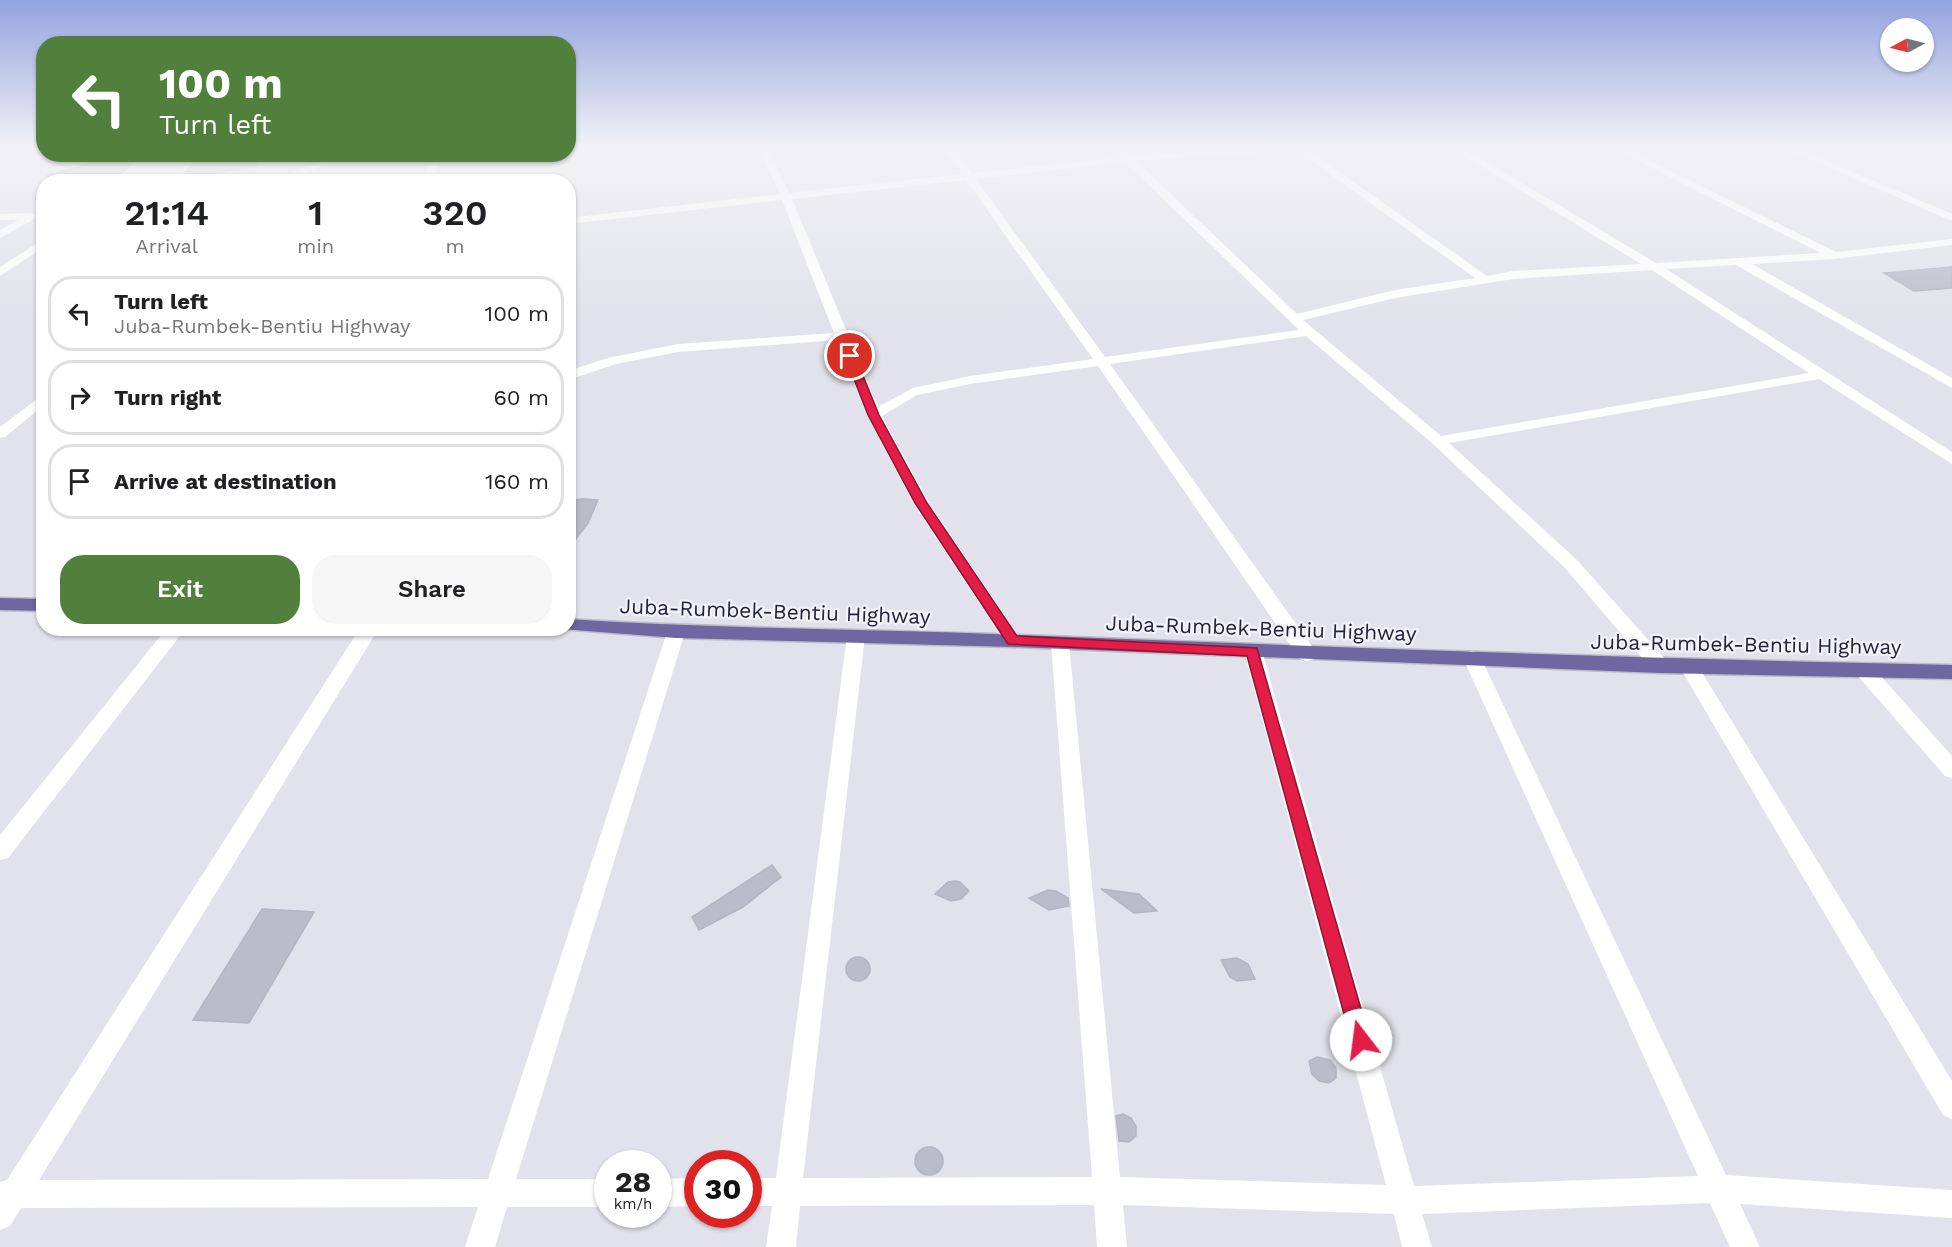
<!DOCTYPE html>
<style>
:root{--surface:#fff;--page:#f6f6f6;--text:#202124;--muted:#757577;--line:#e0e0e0;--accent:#517f3c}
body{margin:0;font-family:"Work Sans",sans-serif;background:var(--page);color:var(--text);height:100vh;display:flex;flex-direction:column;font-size:22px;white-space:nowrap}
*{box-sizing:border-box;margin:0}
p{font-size:20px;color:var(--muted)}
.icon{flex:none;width:33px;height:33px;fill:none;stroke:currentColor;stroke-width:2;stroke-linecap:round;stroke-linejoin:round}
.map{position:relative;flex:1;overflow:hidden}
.sheet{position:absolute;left:36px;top:174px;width:540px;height:462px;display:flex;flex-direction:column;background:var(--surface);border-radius:24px;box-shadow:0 2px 4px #0004}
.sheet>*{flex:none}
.top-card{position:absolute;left:36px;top:36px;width:540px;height:126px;border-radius:24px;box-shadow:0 2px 4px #0004;background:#517f3c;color:#fff;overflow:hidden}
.needle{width:39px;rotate:263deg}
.tools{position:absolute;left:1880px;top:18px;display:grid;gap:12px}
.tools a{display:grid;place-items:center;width:54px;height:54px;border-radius:50%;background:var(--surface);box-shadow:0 2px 4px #0004;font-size:30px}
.speed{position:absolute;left:594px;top:1150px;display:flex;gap:12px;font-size:30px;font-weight:700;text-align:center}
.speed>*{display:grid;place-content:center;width:78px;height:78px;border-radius:50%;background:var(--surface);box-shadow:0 2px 4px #0004;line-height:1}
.speed small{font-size:15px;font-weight:400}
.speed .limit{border:9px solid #d22;background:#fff;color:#111}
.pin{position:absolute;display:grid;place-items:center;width:51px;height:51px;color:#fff;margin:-26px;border:3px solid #fff;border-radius:50%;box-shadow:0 2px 6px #0007}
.me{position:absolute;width:66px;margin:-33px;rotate:345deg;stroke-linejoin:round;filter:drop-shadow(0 0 4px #0008)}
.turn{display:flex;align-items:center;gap:21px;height:126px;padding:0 24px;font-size:27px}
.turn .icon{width:78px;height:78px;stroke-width:2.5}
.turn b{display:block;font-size:42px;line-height:51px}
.eta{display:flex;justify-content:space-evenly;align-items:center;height:102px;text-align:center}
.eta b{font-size:36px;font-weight:600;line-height:42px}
.action{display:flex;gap:12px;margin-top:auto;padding:12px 24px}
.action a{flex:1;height:69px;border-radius:24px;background:var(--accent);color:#fff;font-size:24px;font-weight:600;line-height:69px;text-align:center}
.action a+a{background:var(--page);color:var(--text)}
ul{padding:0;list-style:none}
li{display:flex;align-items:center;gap:18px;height:75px;margin:0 12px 9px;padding:0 12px;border:3px solid var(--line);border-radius:24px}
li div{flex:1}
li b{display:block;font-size:22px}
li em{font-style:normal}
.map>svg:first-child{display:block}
.building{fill:#bbbcca;stroke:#b4b4c6;stroke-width:1.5}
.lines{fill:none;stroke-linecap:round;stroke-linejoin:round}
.primary-casing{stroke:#bebdc5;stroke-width:3}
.street{fill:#fff;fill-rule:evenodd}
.primary{fill:#6f66a2;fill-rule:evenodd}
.route{fill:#e11d48;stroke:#92132f;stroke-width:1.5}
.labels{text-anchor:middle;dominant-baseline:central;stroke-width:4.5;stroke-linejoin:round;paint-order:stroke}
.street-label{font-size:21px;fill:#26223d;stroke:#f2f3f9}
</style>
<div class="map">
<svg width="1952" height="1247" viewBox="0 0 1952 1247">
<rect width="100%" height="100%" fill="#e2e2ec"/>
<path class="building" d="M86,154H144L110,182H49L48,175L96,162Z
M202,154H256L257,166L180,178Z
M1952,267V288L1914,291L1884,273Z
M582,499L598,500L588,523L568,549V501Z
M772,865L781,877L743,907L699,930L692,917Z
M955,881L960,882L969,891L961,899L951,901L935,894L948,882Z
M1101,889L1139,894L1157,911L1134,913Z
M1048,890L1056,891L1068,898L1069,906L1049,910L1029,898Z
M262,909L314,912L249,1023L193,1020Z
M846 969a12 12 0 1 1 24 0a12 12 0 1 1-24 0Z
M1237,958L1248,964L1255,979L1237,981L1230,977L1221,960Z
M1317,1057L1330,1060L1336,1068V1078L1329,1083L1319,1081L1312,1074L1309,1061Z
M1123,1114L1131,1118L1136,1126V1136L1129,1142L1119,1141L1116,1116Z
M915 1161a14 14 0 1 1 28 0a14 14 0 1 1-28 0Z"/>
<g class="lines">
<defs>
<path id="primary" d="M0,598L44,599V611L0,610Z
M568,619C719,629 870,629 1020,635C1331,647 1641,659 1952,665V679L1660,673L1013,647L676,638L562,629L568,628Z"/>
</defs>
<use href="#primary" class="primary-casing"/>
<path class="street" d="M757,146H767L789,193L962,174L942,146H952L972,173L1120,157L1109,146H1119L1130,156L1269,146H1312L1307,149L1487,276L1513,271L1641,264L1448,146H1460L1656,263L1821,253L1608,146H1620L1836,252L1952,239V245L1834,259L1752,264L1952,378V388L1736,265L1666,269L1952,452V464L1819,379L1449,443L1577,560L1667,661L1669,666L1667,671L1660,673L1653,671L1565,568L1433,444L1306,336L1110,364L1314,649L1316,654L1314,659L1307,661L1300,659L1098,366L970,384L917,395L882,416L929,503L1022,641L1019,645L1013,647L1007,645L913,503L867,415L837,340L678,352L616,364L568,380V371L608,358L678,344L834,333L782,200L568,224V218L780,194ZM1296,150L1475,278L1395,290L1297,314L1136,161ZM1125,162L1299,330L1105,357L976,179ZM966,180L1093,359L970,376L913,388L878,407L792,199ZM1652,270L1809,373L1441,436L1303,320L1395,298L1513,279Z
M1779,146H1792L1952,214V221Z
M339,154H353L285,182H269Z
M432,154H442L433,182H422Z
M32,213L37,216L36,218L0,238V230L18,220H0V214Z
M44,239V247L0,276V267Z
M44,394V405L5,437L0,438V427Z
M676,626L682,628L685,632L516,1179H608V1207H507L495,1247H465L478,1207L21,1208L10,1226L0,1230V1182L7,1180L360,628H379L39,1180L488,1179L667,632L670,628Z
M167,628H186L8,858L0,860V835Z
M856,630L862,632L865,636L803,1178L1092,1177L1051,643L1054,638L1060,637L1066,638L1069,643L1120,1177L1386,1185L1244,651L1246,646L1253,645L1260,646L1262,651L1414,1186L1698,1176L1463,658L1465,653L1472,651L1479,653L1481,658L1726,1175L1952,1190V1218L1740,1204L1760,1247H1730L1710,1203L1422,1214L1432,1247H1402L1394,1214L1123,1205L1127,1247H1097L1094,1205L800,1206L796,1247H766L772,1206H748V1178H776L847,636L850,632Z
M1688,659L1695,661L1952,1081V1119L1943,1115L1679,666L1681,661Z
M1864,663L1871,665L1952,756V778L1945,776L1857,675L1855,670L1857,665Z
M698,1178V1206L658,1207V1179Z"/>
<use href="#primary" class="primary"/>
</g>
<linearGradient id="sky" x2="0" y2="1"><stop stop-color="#93a3df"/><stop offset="0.46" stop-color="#f2f2f6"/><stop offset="1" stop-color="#f2f2f6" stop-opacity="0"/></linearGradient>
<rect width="1952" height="320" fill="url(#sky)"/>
<path class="route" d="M850,353L855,356L879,415L927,503L1017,636L1257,648L1370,1040L1367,1047L1361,1049L1354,1047L1351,1040L1247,656L1008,644L915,503L868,415L845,356Z"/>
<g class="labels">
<g class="street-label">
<text transform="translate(775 611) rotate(2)">Juba-Rumbek-Bentiu Highway</text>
<text transform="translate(1261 628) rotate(2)">Juba-Rumbek-Bentiu Highway</text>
<text transform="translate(1746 644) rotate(1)">Juba-Rumbek-Bentiu Highway</text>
</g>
</g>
</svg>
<div class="tools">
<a><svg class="needle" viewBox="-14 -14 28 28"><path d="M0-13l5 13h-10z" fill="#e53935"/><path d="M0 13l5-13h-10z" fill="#757577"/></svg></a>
</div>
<div class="speed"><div>28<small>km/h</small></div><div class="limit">30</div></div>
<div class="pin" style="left:850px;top:356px;background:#d93025"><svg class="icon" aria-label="arrive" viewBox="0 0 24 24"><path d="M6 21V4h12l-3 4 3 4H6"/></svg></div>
<svg class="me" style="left:1361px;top:1040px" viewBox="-20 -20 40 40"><circle r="19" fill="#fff"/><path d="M0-13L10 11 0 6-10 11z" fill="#e11d48"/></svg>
<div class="top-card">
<div class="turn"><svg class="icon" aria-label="left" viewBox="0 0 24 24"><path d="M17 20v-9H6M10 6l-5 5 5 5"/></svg><div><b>100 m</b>Turn left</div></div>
</div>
<section class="sheet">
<div class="eta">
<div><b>21:14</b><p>Arrival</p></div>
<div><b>1</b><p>min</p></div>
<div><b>320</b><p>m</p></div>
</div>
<ul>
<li><svg class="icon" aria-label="left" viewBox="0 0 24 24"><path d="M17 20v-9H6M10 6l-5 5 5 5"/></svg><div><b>Turn left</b><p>Juba-Rumbek-Bentiu Highway</p></div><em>100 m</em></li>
<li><svg class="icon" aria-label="right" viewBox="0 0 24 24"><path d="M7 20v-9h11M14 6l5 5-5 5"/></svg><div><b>Turn right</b></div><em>60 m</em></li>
<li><svg class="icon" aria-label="arrive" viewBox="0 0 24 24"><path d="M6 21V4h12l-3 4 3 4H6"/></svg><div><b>Arrive at destination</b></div><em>160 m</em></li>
</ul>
<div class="action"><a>Exit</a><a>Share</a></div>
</section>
</div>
